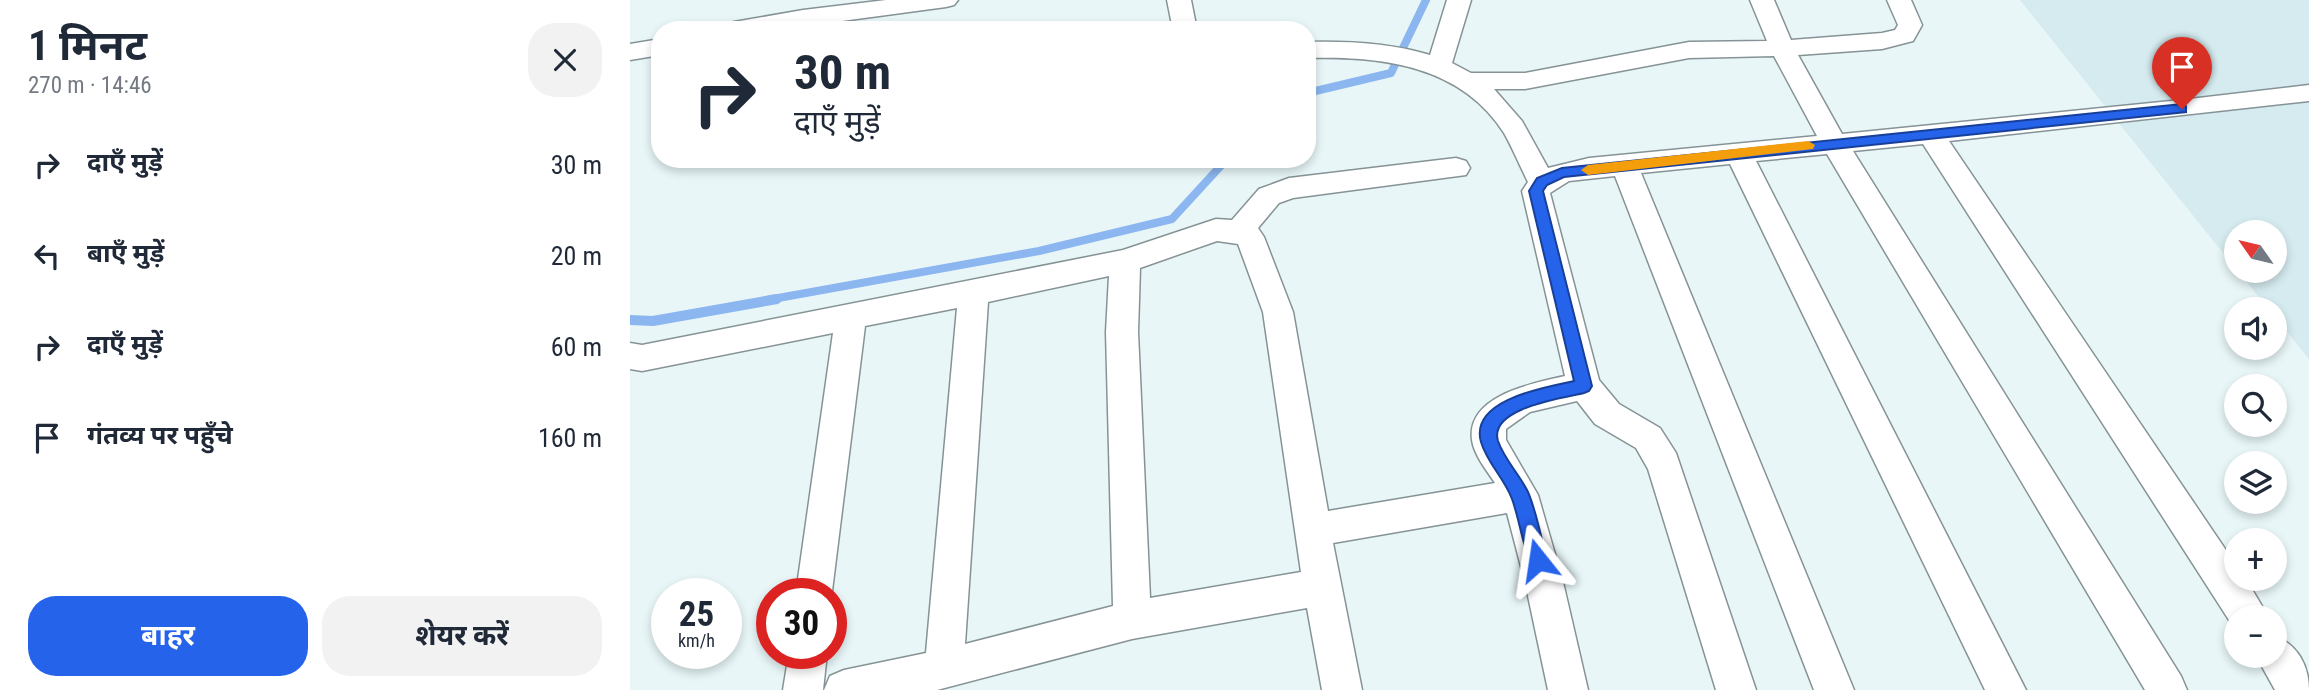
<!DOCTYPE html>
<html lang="hi">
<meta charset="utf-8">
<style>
:root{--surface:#fff;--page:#f2f2f3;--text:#1f2937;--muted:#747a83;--accent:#2563eb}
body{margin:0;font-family:"Roboto Condensed","Noto Sans Devanagari",sans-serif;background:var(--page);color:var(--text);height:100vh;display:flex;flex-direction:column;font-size:26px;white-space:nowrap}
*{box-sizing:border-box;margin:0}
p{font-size:23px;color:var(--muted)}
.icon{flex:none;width:38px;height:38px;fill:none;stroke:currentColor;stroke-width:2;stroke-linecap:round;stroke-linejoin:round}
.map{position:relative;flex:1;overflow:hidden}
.side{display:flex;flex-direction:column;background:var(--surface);width:630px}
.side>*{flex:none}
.hud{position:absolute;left:21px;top:21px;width:665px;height:147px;border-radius:28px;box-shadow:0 4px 10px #0003;background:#fff;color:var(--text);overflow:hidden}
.needle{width:46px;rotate:304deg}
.fabs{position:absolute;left:1594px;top:220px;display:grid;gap:14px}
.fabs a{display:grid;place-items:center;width:63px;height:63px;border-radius:50%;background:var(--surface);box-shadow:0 4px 10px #0003;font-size:35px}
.speed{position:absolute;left:21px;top:578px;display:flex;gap:14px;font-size:35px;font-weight:700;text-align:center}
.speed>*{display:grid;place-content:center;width:91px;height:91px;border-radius:50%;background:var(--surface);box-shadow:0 4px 10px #0003;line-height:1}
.speed small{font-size:18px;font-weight:400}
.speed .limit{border:10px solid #d22;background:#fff;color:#111}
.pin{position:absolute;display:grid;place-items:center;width:60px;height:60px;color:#fff;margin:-72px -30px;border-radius:50% 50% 50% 0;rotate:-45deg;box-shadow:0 0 7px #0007}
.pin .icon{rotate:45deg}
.me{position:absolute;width:77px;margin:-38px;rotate:345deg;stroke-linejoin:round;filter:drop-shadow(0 0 5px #0008)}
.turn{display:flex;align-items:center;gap:24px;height:147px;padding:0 28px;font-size:32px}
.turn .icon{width:91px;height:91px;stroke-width:2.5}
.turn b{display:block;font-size:49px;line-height:60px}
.round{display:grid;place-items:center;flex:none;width:74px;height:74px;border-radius:28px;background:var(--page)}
.summary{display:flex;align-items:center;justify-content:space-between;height:119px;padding:0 28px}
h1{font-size:42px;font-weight:700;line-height:52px}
.primary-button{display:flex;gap:14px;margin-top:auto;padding:14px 28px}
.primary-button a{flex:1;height:80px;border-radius:28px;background:var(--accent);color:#fff;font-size:28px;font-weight:700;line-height:80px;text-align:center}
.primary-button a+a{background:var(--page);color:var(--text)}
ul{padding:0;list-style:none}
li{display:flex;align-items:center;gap:21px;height:91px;padding:0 28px}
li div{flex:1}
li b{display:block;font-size:26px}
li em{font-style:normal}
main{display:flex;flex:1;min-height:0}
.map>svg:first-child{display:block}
.built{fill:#d5ebef}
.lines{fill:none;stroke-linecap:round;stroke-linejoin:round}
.stream-far1{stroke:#8cb6ef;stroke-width:8}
.stream{stroke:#8cb6ef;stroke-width:10}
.street-casing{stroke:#869396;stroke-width:3}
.street{fill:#fff;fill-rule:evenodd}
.route{fill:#2563eb;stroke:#184099;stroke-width:2}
.slow{fill:#f59e0b}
</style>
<main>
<section class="side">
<div class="summary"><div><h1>1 मिनट</h1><p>270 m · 14:46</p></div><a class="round"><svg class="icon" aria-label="close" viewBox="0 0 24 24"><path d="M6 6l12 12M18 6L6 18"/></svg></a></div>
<ul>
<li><svg class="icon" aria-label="right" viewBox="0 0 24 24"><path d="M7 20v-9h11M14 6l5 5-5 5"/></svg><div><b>दाएँ मुड़ें</b></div><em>30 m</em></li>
<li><svg class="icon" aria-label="left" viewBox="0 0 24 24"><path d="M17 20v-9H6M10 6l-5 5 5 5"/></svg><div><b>बाएँ मुड़ें</b></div><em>20 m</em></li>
<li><svg class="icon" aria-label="right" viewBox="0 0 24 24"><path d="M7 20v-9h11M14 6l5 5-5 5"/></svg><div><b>दाएँ मुड़ें</b></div><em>60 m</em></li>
<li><svg class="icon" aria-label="arrive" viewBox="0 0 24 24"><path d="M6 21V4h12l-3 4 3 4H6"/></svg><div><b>गंतव्य पर पहुँचे</b></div><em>160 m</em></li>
</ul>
<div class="primary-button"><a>बाहर</a><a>शेयर करें</a></div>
</section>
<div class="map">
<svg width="1679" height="690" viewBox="0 0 1679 690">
<rect width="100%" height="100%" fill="#e8f6f8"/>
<path class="built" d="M1390,0H1679V359L1645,317V310H1639L1608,271H1645V233H1606V269Z"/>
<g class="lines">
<path class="stream-far1" d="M677,93L761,73L796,0
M137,300L409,251L542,219L597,159"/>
<path class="stream" d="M0,320L23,321L147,299"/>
<defs>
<path id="street" d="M256,0H328L324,5L316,7L145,30H92L96,25L104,22L173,10Z
M537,0H561L567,30H543Z
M817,0H841L822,63L841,73H895L1059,42L1137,41L1120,0H1144L1161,40L1252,33L1265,30L1268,25L1257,0H1281L1292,25L1283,41L1252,49L1168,55L1212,134L1551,100L1679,85V101L1319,141L1606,565V579H1616L1639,618H1606V631L1293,144L1223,151L1551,676L1557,690H1515L1197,154L1126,161L1396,690H1355L1100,164L1011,173L1224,690H1184L985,176L939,181L920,193L969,380L989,404L1030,428L1046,453L1126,690H1086L1018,469L1006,448L965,424L947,401L900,412L876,429V440L908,495L933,582L958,690H918L895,582L877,513L703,543L732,690H692L677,608L502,639L307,690H194L200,676L214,670L296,653L327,308L235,326L201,599V593H166L203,333L12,371L0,369V343L12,345L493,250L586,219L602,220L629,189L659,178L826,158L836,161L840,168L836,175L663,198L649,203L628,228L634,237L663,312L698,511L865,483C857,471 844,455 842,440C836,395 904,383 935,376L892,191L898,182C890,166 883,149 874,133C831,65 751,56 677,58V42C719,41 760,43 800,55ZM1144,56L1187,136L959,158L918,168L892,121L864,89H895L1059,58ZM587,241L608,244L633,312L671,572L520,598L508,332L510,268ZM479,276L476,332L483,606L335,644L358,302Z
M30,39V55L0,60V44Z
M1645,636C1668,645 1679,666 1679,690H1645L1626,656H1645Z
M159,653H197L193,690H153Z"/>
</defs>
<use href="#street" class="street-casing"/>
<use href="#street" class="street"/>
</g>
<path class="route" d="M1552,104L1556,106V112L934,177L917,185L913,191L962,386L959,391L954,393C933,398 858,408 868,441C874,459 890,475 898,492C907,513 911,538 917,560L915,566L908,569L902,566C892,545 890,521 882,499C875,479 857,463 851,442C839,399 917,387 944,381L899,191L907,178L932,168Z"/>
<path class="slow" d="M1178,141L1185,145L1183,149L958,175L951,170L958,165Z"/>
</svg>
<div class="fabs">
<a><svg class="needle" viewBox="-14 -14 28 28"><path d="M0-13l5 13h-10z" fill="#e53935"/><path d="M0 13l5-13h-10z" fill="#747a83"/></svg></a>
<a><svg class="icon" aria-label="sound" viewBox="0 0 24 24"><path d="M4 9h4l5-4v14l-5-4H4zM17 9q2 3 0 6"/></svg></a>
<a><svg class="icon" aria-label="search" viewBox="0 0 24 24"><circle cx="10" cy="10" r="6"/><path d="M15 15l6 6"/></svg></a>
<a><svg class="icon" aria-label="layers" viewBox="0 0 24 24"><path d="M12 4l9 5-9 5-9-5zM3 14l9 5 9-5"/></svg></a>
<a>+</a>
<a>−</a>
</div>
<div class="speed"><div>25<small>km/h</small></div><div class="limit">30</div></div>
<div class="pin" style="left:1552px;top:109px;background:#d93025"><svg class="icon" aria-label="arrive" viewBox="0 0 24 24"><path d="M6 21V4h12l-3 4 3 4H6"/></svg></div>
<svg class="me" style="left:908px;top:560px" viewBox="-20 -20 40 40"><path d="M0-17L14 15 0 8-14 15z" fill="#2563eb" stroke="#fff" stroke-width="4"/></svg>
<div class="hud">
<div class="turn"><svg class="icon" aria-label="right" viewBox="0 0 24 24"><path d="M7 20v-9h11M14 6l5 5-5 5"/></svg><div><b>30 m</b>दाएँ मुड़ें</div></div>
</div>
</div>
</main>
